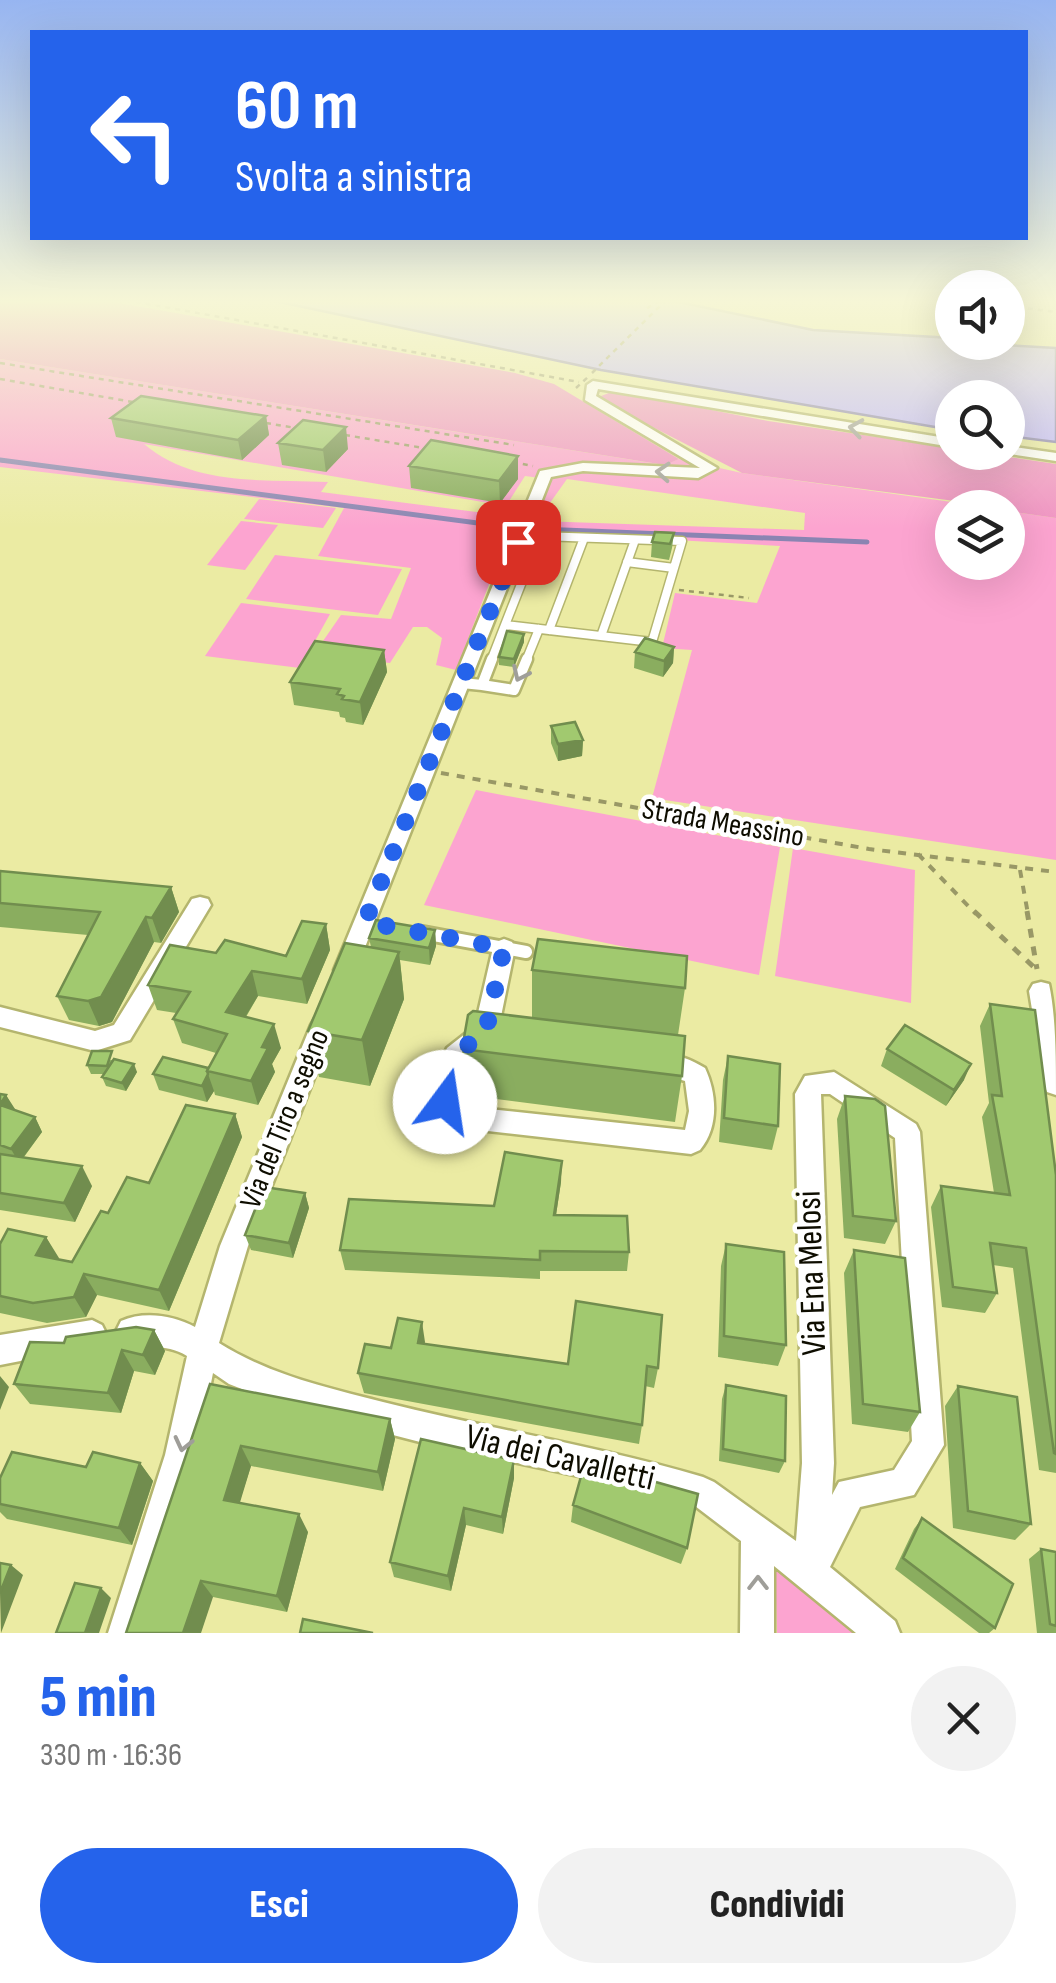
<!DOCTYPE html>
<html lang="it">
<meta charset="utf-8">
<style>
:root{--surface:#fff;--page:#f2f2f2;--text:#222;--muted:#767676;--accent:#2563eb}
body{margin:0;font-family:"Sofia Sans Condensed",sans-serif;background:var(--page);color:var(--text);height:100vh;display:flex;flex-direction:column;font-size:38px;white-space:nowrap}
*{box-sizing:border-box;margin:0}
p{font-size:32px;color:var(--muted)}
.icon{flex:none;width:55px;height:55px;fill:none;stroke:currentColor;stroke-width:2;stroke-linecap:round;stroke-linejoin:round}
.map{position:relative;height:1633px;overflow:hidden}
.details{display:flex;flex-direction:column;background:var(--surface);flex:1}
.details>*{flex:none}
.guide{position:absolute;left:30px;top:30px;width:998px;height:210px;border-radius:0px;box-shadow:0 10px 40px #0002;background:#2563eb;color:#fff;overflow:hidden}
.controls{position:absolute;left:935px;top:270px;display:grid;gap:20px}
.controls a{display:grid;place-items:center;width:90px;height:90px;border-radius:50%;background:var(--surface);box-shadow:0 10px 40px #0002;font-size:50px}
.pin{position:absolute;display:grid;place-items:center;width:85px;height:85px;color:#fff;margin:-42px;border-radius:20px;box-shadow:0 5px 15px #0006}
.me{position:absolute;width:110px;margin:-55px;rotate:14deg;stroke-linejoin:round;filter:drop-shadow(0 0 8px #0008)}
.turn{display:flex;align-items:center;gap:35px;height:210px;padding:0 40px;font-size:45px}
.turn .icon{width:130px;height:130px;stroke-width:2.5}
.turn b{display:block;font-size:70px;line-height:85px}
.round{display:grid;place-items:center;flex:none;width:105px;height:105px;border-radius:52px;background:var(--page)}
.head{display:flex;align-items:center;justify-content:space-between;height:170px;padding:0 40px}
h1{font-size:60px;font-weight:800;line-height:75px;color:var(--accent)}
.button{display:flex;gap:20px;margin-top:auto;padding:20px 40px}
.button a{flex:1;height:115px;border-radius:60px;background:var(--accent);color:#fff;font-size:40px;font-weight:800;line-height:115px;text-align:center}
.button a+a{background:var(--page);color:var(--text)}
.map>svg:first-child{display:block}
.green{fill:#fca4d0}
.forest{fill:#f093c3}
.water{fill:#bfb7ff;stroke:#8a84b2;stroke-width:2.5}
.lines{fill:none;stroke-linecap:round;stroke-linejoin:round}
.stream-far1{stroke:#8a84b2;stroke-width:4}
.stream{stroke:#8a84b2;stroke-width:5}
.lane-far2-casing{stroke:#b4b56e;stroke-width:11}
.lane-far1-casing{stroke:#b4b56e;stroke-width:15}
.lane-casing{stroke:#b4b56e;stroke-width:18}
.street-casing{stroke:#b4b56e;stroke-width:5}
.path-far2{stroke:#999866;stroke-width:2.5;stroke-dasharray:5 5;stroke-linecap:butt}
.path-far1{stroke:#999866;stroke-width:4;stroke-dasharray:8 8;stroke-linecap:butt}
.path{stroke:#999866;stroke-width:5;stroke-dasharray:9 9;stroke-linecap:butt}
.lane-far2{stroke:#fff;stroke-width:8}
.lane-far1{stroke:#fff;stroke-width:10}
.lane{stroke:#fff;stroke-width:12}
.street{fill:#fff;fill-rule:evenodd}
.path-bridge{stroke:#999866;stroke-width:2.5;stroke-dasharray:5 5;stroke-linecap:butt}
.wall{fill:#8aad5f}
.shaded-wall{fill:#718d4e}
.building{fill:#a1c96f;stroke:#718d4e;stroke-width:2.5}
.oneway{stroke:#9f9e99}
.route{stroke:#2563eb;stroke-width:18;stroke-dasharray:0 32.4}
.labels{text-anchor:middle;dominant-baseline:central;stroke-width:9;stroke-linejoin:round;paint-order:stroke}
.street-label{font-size:30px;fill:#0e0d00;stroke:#fff}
.near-street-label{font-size:35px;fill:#0e0d00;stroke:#fff}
</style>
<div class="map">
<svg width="1056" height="1633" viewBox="0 0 1056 1633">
<rect width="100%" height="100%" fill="#ebeba3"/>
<path class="green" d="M0,359L664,465L679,459L742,473L988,507L952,508V562H1008V511L1056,518V860L652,798L692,650L662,648L675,593L757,603L780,546L534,532L538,521L804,530L805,513L567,479L547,507L538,504L548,479L525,476L506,506L144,444C195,487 264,479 328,482L321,492L515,517L456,670L436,665L442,638L427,627H413L390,663L314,654L341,615L391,619L411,568L318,556L344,508L0,467Z
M259,499L336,508L323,528L244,519Z
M241,521L278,525L245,570L207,565Z
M275,555L402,569L378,615L246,599Z
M241,603L330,614L300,668L205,656Z
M476,790L780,847L759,975L424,905Z
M793,848L915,870L911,1003L775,976Z
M775,1564L857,1633H777Z"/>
<path class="forest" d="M0,300H102L515,373L554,384L679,459L665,465L0,359Z
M614,391L768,421L952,448V452L983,453L1056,464V518L1008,511V508L742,473L596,398Z"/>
<path class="water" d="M270,300H669L813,330L952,338V342L1056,348V442L1008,436V398H952V429L935,427L601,370Z"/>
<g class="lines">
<path class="stream-far1" d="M0,460L5,461"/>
<path class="stream" d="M0,460L515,528
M539,529L867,542"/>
<defs>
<path id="lane-far2" d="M540,536L682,541L652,642L505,625Z
M627,562L674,568
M549,630L584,538
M601,636L635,540
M491,661L505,625
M526,661L539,629"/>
<path id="lane-far1" d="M462,683L482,685L492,659
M482,685L514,690L527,659"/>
<path id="lane" d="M423,933L526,952"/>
<path id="street" d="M593,381L952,439V447L598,389L596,396L717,468L698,478L583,471L551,477L356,970L353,976L345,979L337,976L334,970L540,471L583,463L700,468L585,400L587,385Z
M1008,446L1056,453V461L1003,453L1008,452Z
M200,897L208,899L211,905L130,1040L95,1051L0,1027V1007L95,1031L114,1025L192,899Z
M504,939L512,942L515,948L498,1031L494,1038L467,1060L460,1102L471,1107L685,1130L689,1111L685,1081L648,1070L645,1063L648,1056C667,1049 688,1058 705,1068C717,1094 719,1127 700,1150L691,1154L470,1129L442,1118L432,1102L444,1055L447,1048L475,1026L493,948L496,942Z
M1041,982L1049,984C1056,1016 1056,1061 1056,1095L1047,1092L1044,1084L1029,991L1033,984Z
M323,1015L331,1018L335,1025L248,1246L219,1343C270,1375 325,1387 383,1402C490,1429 598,1446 703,1477L714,1482L796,1541L802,1463L795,1094L805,1076L834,1072L916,1124L920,1132L944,1445L914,1495L860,1507L830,1567L895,1621L900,1633H856L774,1566V1633H740L741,1541L695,1506L626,1486L424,1443L296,1410L229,1384L213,1373L197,1455L142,1633H108L165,1455L187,1356C165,1342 142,1350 121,1341L116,1331L121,1321C144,1311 172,1315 195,1327L220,1246L311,1025L315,1018ZM821,1094H830L895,1138L912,1441L894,1470L839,1482L832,1495L834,1463Z
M92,1320L102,1325L107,1335L102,1345L0,1365V1335Z"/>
</defs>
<use href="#lane-far2" class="lane-far2-casing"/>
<use href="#lane-far1" class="lane-far1-casing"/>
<use href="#lane" class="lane-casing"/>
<use href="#street" class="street-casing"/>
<path class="path-far2" d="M126,300L579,382
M1008,306L1056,312
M647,308L662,300
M0,363L514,445
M592,373L666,300
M0,379L133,402
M266,423L296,428
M345,435L430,449
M513,462L533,466
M679,590L749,598"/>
<path class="path-far1" d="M441,773L869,849L1056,872
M918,854L976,914
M1020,870L1028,914"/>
<path class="path" d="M974,911L1038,971
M1027,911L1037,969"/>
<use href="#lane-far2" class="lane-far2"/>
<use href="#lane-far1" class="lane-far1"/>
<use href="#lane" class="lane"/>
<use href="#street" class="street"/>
<path class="path-bridge" d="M576,388L589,376"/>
</g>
<path class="wall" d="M266,416L269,435L242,460L116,437L111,418Z
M278,443L348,449L326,472L282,465Z
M409,466L518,479L500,503L411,488Z
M674,533L672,548L669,560L651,557L652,542Z
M524,634V642L514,667L499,665V657Z
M674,647L673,663L663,677L634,668L635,652Z
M384,650L387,672L363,725L346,722L345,718L340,717L339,712L294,705L290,682Z
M551,726L583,740L582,756L558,761L551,743Z
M0,871L171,887L179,912L161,943L154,942L112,1022L99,1026L69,1020L57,996L88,935L0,927Z
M326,924L330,950L307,1004L258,996L246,1017L281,1048L272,1064L275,1072L258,1105L215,1095L214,1091L207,1102L159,1090L153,1074L208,1068L216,1053L182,1043L173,1019L176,1013L157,1010L148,985L216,953L286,956Z
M435,930L436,946L430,965L400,960L404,999L370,1086L319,1077L308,1031L371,947L369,938Z
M532,970L685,988L678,1035L532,1018Z
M990,1004L1053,1159L1056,1175V1473L1039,1470L1013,1268L993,1265L997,1293L985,1313L942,1307L931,1207L941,1186L994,1193L982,1117L989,1103L980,1026Z
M462,1049L682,1076L675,1122L465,1095Z
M887,1049L964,1080L946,1106L881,1066Z
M728,1056L778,1126L772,1150L719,1142L723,1080Z
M116,1059L137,1072L126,1091L106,1086L102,1077L104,1074H91L87,1065Z
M0,1094L6,1095L14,1110L35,1117L42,1132L24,1157L92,1186L75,1222L0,1210Z
M845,1096L896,1221L885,1244L844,1238L837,1119Z
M235,1114L242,1137L169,1311L97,1295L86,1317L47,1323L0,1313V1244L46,1237L58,1260L72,1262L108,1213L149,1183Z
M561,1182L556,1215L629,1252L627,1271H540V1279L345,1270L340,1250L494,1206Z
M305,1193L309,1208L293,1258L251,1250L245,1235Z
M726,1244L786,1345L778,1366L718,1357L721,1266Z
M854,1250L920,1412L908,1432L852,1424L844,1273Z
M576,1301L658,1368L654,1388L645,1386L642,1425L639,1444L364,1393L358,1373L391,1348L425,1344L568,1364Z
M154,1330L165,1351L155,1375L134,1371L121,1413L30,1404L14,1384L64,1343Z
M210,1384L390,1419L395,1439L383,1491L251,1466L239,1503L308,1532L287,1612L213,1597L126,1633Z
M726,1385L785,1461L779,1473L719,1461L722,1399Z
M958,1386L1031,1524L1015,1540L953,1528L945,1406Z
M421,1439L514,1478L503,1534L466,1525L451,1591L394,1577L390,1562Z
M140,1463L153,1481L132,1545L7,1519L0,1512V1478L86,1467Z
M573,1505L687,1548L681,1564L571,1522Z
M922,1518L995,1628L989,1633H979L895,1569L914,1529Z
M1041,1549L1056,1552V1633H1037L1029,1559Z"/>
<path class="shaded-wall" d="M266,416L269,435L242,460L238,440Z
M346,427L348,449L326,472L323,450Z
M518,456V479L500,503L499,481Z
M524,634V642L514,667V659Z
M674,647L673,663L663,677L664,661Z
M384,650L387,672L363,725L360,702Z
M583,740L582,756L558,761V744Z
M171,887L179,912L161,943L152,918Z
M146,917L154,942L112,1022L99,1026L88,1001Z
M326,924L330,950L307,1004L302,979Z
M435,930L436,946L430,965L429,948Z
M399,952L404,999L370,1086L362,1040Z
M252,971L258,996L233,1037L226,1012Z
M274,1024L281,1048L272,1064L275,1072L258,1105L251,1081L262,1047Z
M134,1064L137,1072L126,1091L122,1083Z
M971,1064L964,1080L946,1106L954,1090Z
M208,1074L214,1091L207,1102L202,1086Z
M6,1095L15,1109L8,1120L0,1106Z
M235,1114L242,1137L169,1311L159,1290Z
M35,1117L42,1132L19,1163L11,1149Z
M562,1161L561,1182L553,1235L554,1215Z
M82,1166L92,1186L75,1222L64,1203Z
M305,1193L309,1208L293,1258L289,1243Z
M46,1237L59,1258L50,1276L36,1255Z
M84,1274L97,1295L86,1317L74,1297Z
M422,1322L425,1342L421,1363L418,1343Z
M154,1330L165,1351L155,1375L143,1355Z
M122,1350L134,1371L121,1413L108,1393Z
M0,1376L9,1387L0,1410Z
M390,1419L395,1439L383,1491L378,1472Z
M241,1446L251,1466L235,1519L224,1500Z
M514,1460V1478L503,1534L502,1517Z
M140,1463L153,1481L132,1545L119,1528Z
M464,1508L466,1525L451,1591L448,1576Z
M299,1514L308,1532L287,1612L277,1596Z
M11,1565L23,1575L1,1633L0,1593Z
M201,1581L213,1597L201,1633H183Z
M101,1588L111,1598L99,1633H85Z"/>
<path class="building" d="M141,396L266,416L238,440L111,418Z
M303,420L346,427L323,450L278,443Z
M431,440L518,456L499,481L409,466Z
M655,532L674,533L670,544L652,542Z
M507,631L524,634L514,659L499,657Z
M645,638L674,647L664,661L635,652Z
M315,641L384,650L360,702L342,699L344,696L337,694L340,689L290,682Z
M575,722L583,740L558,744L551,726Z
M0,871L171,887L152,918L146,917L101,997L88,1001L57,996L100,912L0,903Z
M376,920L435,930L429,948L369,938Z
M302,921L326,924L302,979L252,971L226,1012L274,1024L262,1047L268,1048L251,1081L207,1071L227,1034L173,1019L190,992L148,985L170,945L216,953L225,940L286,956Z
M538,939L687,956L685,988L532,970Z
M345,943L399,952L362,1040L308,1031Z
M990,1004L1035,1010L1056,1175V1454L1054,1453L1026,1248L990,1243L997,1293L953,1287L941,1186L1010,1195L992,1095L1002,1096Z
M473,1011L685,1036L682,1076L462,1049L468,1015Z
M905,1025L971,1064L954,1090L887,1049Z
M92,1051H112L107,1066L87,1065Z
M728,1056L780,1064L778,1126L724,1118Z
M163,1057L208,1068L207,1071L208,1074L202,1086L153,1074Z
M114,1059L134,1064L122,1083L102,1077Z
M0,1094L6,1095L0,1105Z
M845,1096L875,1099L885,1106L896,1221L853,1216Z
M0,1105L35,1117L11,1149L0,1145Z
M186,1105L235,1114L159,1290L84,1274L74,1297L33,1303L0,1296V1244L8,1229L46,1237L36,1255L72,1262L101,1211L108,1213L127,1177L149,1183Z
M505,1152L562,1161L554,1215L627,1216L629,1252L540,1251V1260L340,1250L349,1199L494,1206Z
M0,1154L82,1166L64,1203L0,1193Z
M264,1187L305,1193L289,1243L245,1235Z
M726,1244L784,1252L786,1345L724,1336Z
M854,1250L905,1258L920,1412L863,1404Z
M576,1301L662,1315L658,1368L647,1366L642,1425L358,1373L365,1344L391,1348L398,1318L422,1322L418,1343L568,1364Z
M136,1327L154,1330L143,1355L122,1350L108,1393L14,1384L30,1342L64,1343L66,1337Z
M210,1384L390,1419L378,1472L241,1446L224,1500L299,1514L277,1596L201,1581L183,1633H126Z
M726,1385L786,1396L785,1461L723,1449Z
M958,1386L1017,1397L1031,1524L968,1511Z
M421,1439L514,1460L502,1517L464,1508L448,1576L390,1562Z
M12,1452L86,1467L93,1452L140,1463L119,1528L0,1504V1478Z
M585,1462L698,1494L687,1548L573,1505Z
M922,1518L1013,1584L995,1628L903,1558Z
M1041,1549L1056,1552V1626L1050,1624Z
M0,1563L11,1565L0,1593Z
M75,1583L101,1588L85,1633H56Z
M303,1619L373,1633H300Z"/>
<defs><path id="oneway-chevron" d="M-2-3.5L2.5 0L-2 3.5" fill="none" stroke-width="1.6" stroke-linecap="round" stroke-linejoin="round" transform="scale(2.5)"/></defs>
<g class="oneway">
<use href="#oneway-chevron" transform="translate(856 428) rotate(-171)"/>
<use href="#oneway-chevron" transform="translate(663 472) rotate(-176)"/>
<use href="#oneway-chevron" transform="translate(520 674) rotate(115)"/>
<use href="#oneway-chevron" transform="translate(183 1444) rotate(103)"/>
<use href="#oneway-chevron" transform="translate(758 1583) rotate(-90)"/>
</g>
<linearGradient id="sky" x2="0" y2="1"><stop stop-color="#97b5f1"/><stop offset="0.57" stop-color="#f6f6d6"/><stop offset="1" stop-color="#f6f6d6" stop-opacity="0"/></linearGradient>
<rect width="1056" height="529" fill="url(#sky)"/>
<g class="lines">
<path class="route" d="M445,1102L456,1054L486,1031L504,948L365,922L518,542"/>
</g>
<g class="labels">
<g class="street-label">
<text transform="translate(723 823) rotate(10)">Strada Meassino</text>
<text transform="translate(285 1119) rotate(-68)">Via del Tiro a segno</text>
</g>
<g class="near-street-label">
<text transform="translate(812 1273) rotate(-92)">Via Ena Melosi</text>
<text transform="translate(560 1458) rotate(13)">Via dei Cavalletti</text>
</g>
</g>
</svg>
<div class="controls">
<a><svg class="icon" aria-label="sound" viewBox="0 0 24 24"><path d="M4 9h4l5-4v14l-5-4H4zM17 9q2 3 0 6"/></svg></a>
<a><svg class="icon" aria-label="search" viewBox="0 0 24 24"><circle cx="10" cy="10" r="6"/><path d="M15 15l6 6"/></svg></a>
<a><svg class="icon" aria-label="layers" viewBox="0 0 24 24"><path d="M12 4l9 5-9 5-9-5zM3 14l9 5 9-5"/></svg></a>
</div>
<div class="pin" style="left:518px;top:542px;background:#d93025"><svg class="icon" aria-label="arrive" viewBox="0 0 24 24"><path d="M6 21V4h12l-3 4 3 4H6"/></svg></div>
<svg class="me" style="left:445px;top:1102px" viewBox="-20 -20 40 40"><circle r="19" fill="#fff"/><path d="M0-13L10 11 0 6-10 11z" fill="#2563eb"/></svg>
<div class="guide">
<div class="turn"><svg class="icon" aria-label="left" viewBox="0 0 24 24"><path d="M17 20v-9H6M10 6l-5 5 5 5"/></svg><div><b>60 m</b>Svolta a sinistra</div></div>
</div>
</div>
<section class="details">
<div class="head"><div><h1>5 min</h1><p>330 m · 16:36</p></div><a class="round"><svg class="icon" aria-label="close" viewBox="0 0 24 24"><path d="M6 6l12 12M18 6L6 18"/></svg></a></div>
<div class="button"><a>Esci</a><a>Condividi</a></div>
</section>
